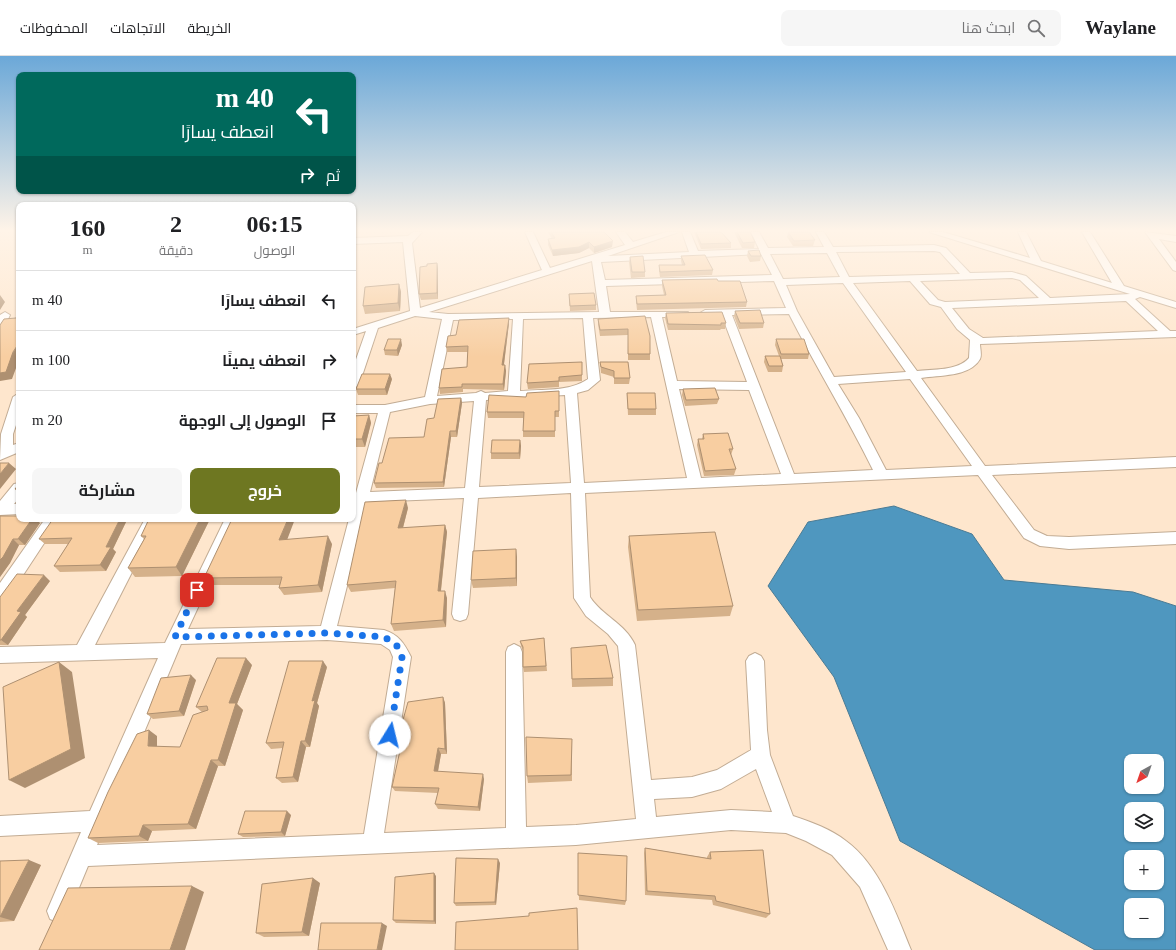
<!DOCTYPE html>
<html lang="ar">
<meta charset="utf-8">
<style>
:root{--surface:#fff;--page:#f6f6f6;--text:#202124;--muted:#757577;--line:#e0e0e0;--accent:#6e7721}
body{margin:0;font-family:"Times New Roman",Cairo,serif;background:var(--page);color:var(--text);direction:rtl;height:100vh;display:flex;flex-direction:column;font-size:15px;white-space:nowrap}
*{box-sizing:border-box;margin:0}
p{font-size:13px;color:var(--muted)}
.icon{flex:none;width:22px;height:22px;fill:none;stroke:currentColor;stroke-width:2;stroke-linecap:round;stroke-linejoin:round}
.map{position:relative;flex:1;overflow:hidden;direction:ltr}
.panel{position:absolute;left:16px;top:146px;width:340px;height:320px;display:flex;flex-direction:column;background:var(--surface);border-radius:8px;box-shadow:0 1px 3px #0004;direction:rtl}
.panel>*{flex:none}
.hud{position:absolute;left:16px;top:16px;width:340px;height:122px;border-radius:8px;box-shadow:0 1px 3px #0004;direction:rtl;background:#00695c;color:#fff;overflow:hidden}
.needle{width:26px;rotate:220deg}
.buttons{position:absolute;left:1124px;top:698px;display:grid;gap:8px}
.buttons a{display:grid;place-items:center;width:40px;height:40px;border-radius:8px;background:var(--surface);box-shadow:0 1px 3px #0004;font-size:20px}
.pin{position:absolute;display:grid;place-items:center;width:34px;height:34px;color:#fff;margin:-17px;border-radius:8px;box-shadow:0 2px 6px #0006}
.me{position:absolute;width:44px;margin:-22px;rotate:9deg;stroke-linejoin:round;filter:drop-shadow(0 0 3px #0008)}
.turn{display:flex;align-items:center;gap:14px;height:84px;padding:0 16px;font-size:18px}
.turn .icon{width:52px;height:52px;stroke-width:2.5}
.turn b{display:block;font-size:28px;line-height:34px}
.then{display:flex;align-items:center;height:38px;padding:0 16px;background:#0003;gap:8px;font-size:15px}
.eta{display:flex;justify-content:space-evenly;align-items:center;height:68px;text-align:center}
.eta b{font-size:24px;font-weight:700;line-height:28px}
.primary-button{display:flex;gap:8px;margin-top:auto;padding:8px 16px}
.primary-button a{flex:1;height:46px;border-radius:8px;background:var(--accent);color:#fff;font-size:16px;font-weight:700;line-height:46px;text-align:center}
.primary-button a+a{background:var(--page);color:var(--text)}
ul{padding:0;list-style:none}
li{display:flex;align-items:center;gap:12px;height:60px;padding:0 16px;border-top:1px solid var(--line)}
li div{flex:1}
li b{display:block;font-size:15px}
li em{font-style:normal}
header{display:flex;align-items:center;gap:24px;box-sizing:border-box;height:56px;padding:0 20px;background:var(--surface);border-bottom:1px solid var(--line)}
header strong{font-size:19px}
nav{display:flex;gap:22px;margin-inline-start:auto;font-size:14px}
.search{width:280px;height:36px;background:var(--page);display:flex;align-items:center;gap:10px;box-sizing:border-box;padding:0 14px;border-radius:8px;color:var(--muted);font-size:15px}
.map>svg:first-child{display:block}
.water{fill:#4f97bf;stroke:#4b7b94;fill-rule:evenodd}
.lines{fill:none;stroke-linecap:round;stroke-linejoin:round}
.street-casing{stroke:#c2ac94;stroke-width:2}
.street{fill:#fff;fill-rule:evenodd}
.wall{fill:#d5b18a}
.shaded-wall{fill:#ae9071}
.building{fill:#f8cea1;stroke:#ae9071}
.route{stroke:#1a73e8;stroke-width:7;stroke-dasharray:0 12.6}
</style>
<header>
<strong>Waylane</strong>
<div class="search"><svg class="icon" aria-label="search" viewBox="0 0 24 24"><circle cx="10" cy="10" r="6"/><path d="M15 15l6 6"/></svg>ابحث هنا</div>
<nav><a>الخريطة</a><a>الاتجاهات</a><a>المحفوظات</a></nav>
</header>
<div class="map">
<svg width="1176" height="894" viewBox="0 0 1176 894">
<rect width="100%" height="100%" fill="#fee6cd"/>
<path class="water" d="M894,450L972,478L1004,524L1133,536L1176,550V894H1095L900,785L834,621L768,530L808,466ZM1131,705H1157V731H1131ZM1131,753H1157V779H1131ZM1131,801H1157V827H1131ZM1131,849H1157V875H1131Z"/>
<g class="lines">
<defs>
<path id="street" d="M413,176H422L412,187L420,252L542,214L525,176H533L550,212L625,189L616,176H625L633,186L666,176H679L608,200L689,196L682,176H690L698,195L759,193L751,176H759L768,192L824,191L816,176H824L833,191L934,189L946,192L970,217L1012,216L1026,220L1050,242L1130,238L929,176H943L1030,202L1018,176H1026L1041,205L1112,227L1082,176H1090L1124,230L1176,246V252L1140,241L1135,243L1170,275H1176V281L980,288C980,292 982,299 980,303C970,321 939,319 921,322L985,410L1176,401V411L992,419L1034,474L1047,480L1069,481L1176,476V488L1069,493L1040,490L1024,482L978,419L585,437L590,541C602,560 625,567 635,589L651,724L692,721L717,714L751,694L746,605L749,600L755,597L761,600L764,605L767,674L770,699L793,760C811,766 831,773 846,785C879,809 896,857 911,894H888L860,831L832,799L806,785L786,777L731,774L576,789L88,810L66,863L58,866L50,863L47,855L81,776L0,780V760L90,755L158,602L0,607V591L77,589L145,463H159L95,589L165,587L225,463H239L188,573L321,570L349,463H353V437H356L378,357H353V349H385L425,341L442,263L415,260L378,272L359,329L353,333V312L366,275L353,279V273L410,255L403,186L353,188V182L408,180ZM934,195L940,196L960,218L849,221L836,196ZM827,197L840,221L783,223L770,198ZM761,198L772,219L605,224L601,206ZM592,205L599,256L448,258L429,256ZM1012,222L1020,224L1039,242L945,246L938,244L920,225ZM774,225L786,252L705,254L700,257L705,260H722L747,326L677,325L662,261H684L689,258L688,256H610L606,230ZM910,225L930,248L941,251L957,273L970,284L969,302C958,315 933,313 917,315L853,227ZM843,227L906,316L834,321L797,255L786,229ZM1126,245L1158,275L983,282L969,273L952,252ZM789,258C816,311 847,361 873,414L794,418L732,259ZM651,261L687,422L584,427L577,337L588,334L600,324L593,262ZM583,262L588,323C569,336 543,333 520,335L523,263ZM513,263L508,335L485,337L481,335L476,337L437,340L453,264ZM910,323L972,410L886,414L859,362L838,328ZM679,333L749,334L781,418L701,422ZM565,339L571,427L479,431L486,344ZM474,345L465,432L370,436L390,356L430,348ZM571,437L574,542L586,560L608,578L618,590L636,763L576,769L526,771L522,596L520,591L514,588L508,591L506,596V772L384,777L411,601C404,587 399,579 384,574L337,570L368,446L464,442L452,558L454,563L460,565L466,563L468,558L478,442ZM327,584L381,588L390,594L393,601L364,778L97,789L181,588ZM756,713L772,756L731,754L656,761L654,743L692,741L721,733Z
M1145,176L1176,180V186L1159,183L1176,206V215L1173,214Z
M5,256L10,259L4,271L0,272V259Z
M19,337V360L13,378V389L19,387V396L0,404L1,378L13,341Z
M19,427V442L14,448H19V458L0,459V445L14,428Z
M45,463H60L6,545L0,547V527Z"/>
</defs>
<use href="#street" class="street-casing"/>
<use href="#street" class="street"/>
</g>
<path class="wall" d="M548,176H604L612,191L594,197L589,192L579,197L553,200L548,189V183H552Z
M694,176H721L731,187V192L701,193Z
M734,176H750L755,186L754,192H742Z
M788,176L815,184L813,190H793L787,181Z
M748,195L761,200L760,205L750,206L747,200Z
M681,200L713,214L712,219L660,221L659,215V209H682L681,205Z
M630,201L645,216V221L631,222L629,206Z
M437,207L438,213V243L421,244L419,238L427,210Z
M662,224L718,225L747,246L746,251L637,254L636,245V240L664,239L662,230Z
M399,228L401,236L400,255L365,258L363,250Z
M569,238L596,249V254L570,255Z
M735,255L764,267L763,272L739,273L734,260Z
M666,257L726,267L725,273H721L720,274H668L665,262Z
M509,262V267L504,309L506,315L504,334L463,333V336L440,338L439,332L467,311L468,296H447L446,291L456,279Z
M598,263L650,280V304H628V279L600,280L598,268Z
M776,283L809,298L808,303H781L783,310L782,316H768L764,306L765,300H779L775,289Z
M402,289L398,300L385,299L384,294Z
M582,306V325L559,326V331L528,333L527,327Z
M600,306L630,322L629,328H614V321L601,317Z
M392,323L387,339H358L356,333Z
M683,333L719,343L717,348L685,350L682,339Z
M627,337L656,353V359H628Z
M526,341H559V361H555V381H523V362H488L487,356Z
M461,342L462,347L457,381H451L444,431L376,432L374,427L382,407L424,381L434,362Z
M369,359L371,367L365,391H353V360Z
M703,378L733,393L731,399L736,413L734,419L704,420L697,389L698,383H702Z
M520,384L521,390L520,403H491V397Z
M19,428V438L15,433Z
M408,452L403,472L445,469L447,476L441,535L447,542L446,571L394,575L391,568L395,532L351,536L347,529Z
M0,459L2,460L40,467L25,489H19L10,507L0,521Z
M149,463H210L182,520L135,521L128,512L144,483L141,480Z
M126,466L113,493L116,496L106,515L60,516L54,510L68,488H45L39,483Z
M629,480L733,550L730,560L637,565L628,491Z
M287,483L332,488L322,536L284,539L279,532L280,529H210L204,522Z
M517,501V530L473,532L471,524Z
M50,525L25,559L27,561L8,589H0V541Z
M544,582L547,615L524,616L523,611V594L521,590L520,585Z
M571,592L613,622V630L572,631Z
M252,609L237,648L243,654L225,710H218L196,773L152,775L148,785L98,787L88,782L157,680V691H180L202,656L196,651Z
M327,611L317,647L319,650L310,691H306L298,726L282,727L276,722L283,692L271,693L266,687Z
M196,624L184,660L153,663L147,658Z
M443,641L445,647L447,698H441L438,716L484,723L480,755L438,753L435,748L438,737L395,735L392,731L400,695L396,689Z
M572,683V725L528,727L527,720Z
M291,759L285,780L243,781L238,778Z
M645,792L707,802V801L710,796L770,858L766,862L713,849L712,844L645,839L644,797Z
M578,797L626,845L625,849L579,844Z
M0,805L41,809L14,865L0,866Z
M500,807L496,849L456,850L454,847Z
M436,820V868L396,867L393,864Z
M320,827L309,880L264,881L256,877Z"/>
<path class="shaded-wall" d="M613,185L612,191L594,197V191Z
M589,186V192L579,197L553,200L552,194Z
M437,207L438,213V243L437,237Z
M399,228L401,236L400,255L398,247Z
M0,239L5,246L0,254Z
M509,262V267L503,315L502,309Z
M353,280L354,284L355,299L353,307Z
M401,283L402,289L398,300L397,294Z
M19,287V304L12,323L0,325V317Z
M505,309L506,315L504,334L503,328Z
M390,318L392,323L387,339L385,333Z
M461,342L462,347L457,381L456,375Z
M369,359L371,367L365,391L362,383Z
M450,375L451,381L444,431L443,426Z
M520,384L521,390L520,403L519,397Z
M9,407L16,413L0,433V418Z
M406,444L408,452L401,479L398,472Z
M32,463H36L40,467L25,489L18,483Z
M120,463H124L126,466L113,493L116,496L106,515L100,509L106,491Z
M200,463H210L182,520L176,511Z
M288,463H295L284,492L279,484Z
M445,469L447,476L440,542L438,535Z
M328,480L332,488L322,536L318,529Z
M13,483L19,489L10,507L0,521V504Z
M516,493L517,501V530L516,522Z
M44,519L50,525L25,559L27,561L8,589L1,584L17,555Z
M445,535L447,542L446,571L443,564Z
M246,602L252,609L237,648L243,654L225,710L218,704L229,647Z
M323,605L327,611L317,647L319,650L310,691L305,685L312,645Z
M59,606L72,616L85,702L25,732L9,724Z
M191,619L196,624L184,660L179,655Z
M443,641L445,647L447,698L445,693Z
M149,674L157,680V696L148,690Z
M301,685L306,691L298,726L293,721Z
M438,692L441,698L437,720L434,715Z
M211,704L218,710L196,773L188,768Z
M483,718L484,723L480,755L478,751Z
M287,755L291,759L285,780L281,776Z
M143,769L152,775L148,785L139,780Z
M498,803L500,807L496,849L495,846Z
M29,804L41,809L14,865L0,861Z
M434,817L436,820V868L434,865Z
M313,822L320,827L309,880L302,876Z
M192,830L204,836L185,894H170Z
M382,867L387,870L382,894H377Z"/>
<path class="building" d="M551,176H604L613,185L594,191L589,186L579,191L552,194L548,183L555,182Z
M696,176H721L731,187L701,188Z
M737,176H750L755,186L743,187Z
M788,176H809L815,184L794,185Z
M759,194L761,200H751L748,195Z
M705,199L713,214L660,216L659,209H685L681,200Z
M643,200L645,216H632L630,201Z
M437,207V237L419,238L420,211L427,210V208Z
M717,223L718,225H740L747,246L637,248L636,240L666,239L662,224Z
M399,228L398,247L363,250L365,231Z
M594,237L596,249L570,250L569,238Z
M760,254L764,267H740L735,255Z
M722,256L726,267H721V269L668,268L666,257Z
M19,257V287L13,296L6,316L0,317V269L4,263L16,262Z
M645,260L650,280V298H628V273L600,274L598,263Z
M509,262L502,309H505L503,328H462V331L439,332L442,313L467,311L468,290L446,291L448,280L456,279L459,264Z
M388,283H401L397,294H384Z
M776,283H804L809,298H781Z
M765,300H780L783,310H769Z
M582,306V319L559,321V325L527,327L529,308Z
M600,306H628L630,322H614V315L601,311Z
M362,318H390L385,333H356Z
M715,332L719,343L686,344L683,333Z
M559,335V355H555V375H523L524,356H487L489,339L526,341L527,337Z
M627,337H655L656,353H628Z
M461,342L456,375H450L443,426L374,427L379,407H382L389,382L424,381L427,363L434,362L438,343Z
M369,359L362,383H353V360Z
M728,377L733,393H729L736,413L705,415L698,383H704L703,378Z
M492,384H520L519,397H491Z
M0,407H9L0,418Z
M19,428V433H15Z
M406,444L398,472L445,469L438,535H445L443,564L391,568L396,525L347,529L365,446Z
M0,460H19V463H32L18,483H13L3,501L0,504Z
M53,463H120L106,491H111L100,509L54,510L72,482L39,483Z
M149,463H200L176,511L128,512L146,480H141Z
M232,463H288L279,484L328,480L318,529L279,532L282,521L204,522Z
M715,476L733,550L638,554L629,480Z
M516,493V522L471,524L473,495Z
M17,518L44,519L17,555L21,556L1,584H0V541Z
M544,582L546,610L523,611V591L520,585Z
M606,589L613,622L572,623L571,592Z
M217,602H246L229,647H236L218,704H211L188,768L143,769L139,780L88,782L108,736L137,678L149,674L148,690L180,691L193,659L208,654L207,650L196,651Z
M289,605H323L312,645L315,644L305,685H301L293,721L276,722L284,686L266,687Z
M59,606L71,693L9,724L3,631Z
M191,619L179,655L147,658L161,622Z
M443,641L445,693L438,692L434,715L483,718L478,751L435,748L439,732L392,731L401,690L396,689L408,646Z
M526,681L572,683L571,719L527,720Z
M245,755H287L281,776L238,778Z
M645,792L711,803L710,796L763,794L770,858L716,845L715,840L647,835Z
M578,797L627,800L626,845L578,839Z
M456,802L498,803L495,846L454,847Z
M29,804L0,861V805Z
M434,817V865L393,864L395,821Z
M313,822L302,876L256,877L262,828Z
M192,830L170,894H39L68,832Z
M577,852L578,894H455L456,866L529,860V857Z
M321,867H382L377,894H318Z"/>
<linearGradient id="sky" x2="0" y2="1"><stop stop-color="#6ba8d8"/><stop offset="0.58" stop-color="#fff4e8"/><stop offset="1" stop-color="#fff4e8" stop-opacity="0"/></linearGradient>
<rect width="1176" height="301" fill="url(#sky)"/>
<g class="lines">
<path class="route" d="M197,534L175,581L327,577L384,581L396,588L402,601L390,679"/>
</g>
</svg>
<div class="buttons">
<a><svg class="needle" viewBox="-14 -14 28 28"><path d="M0-13l5 13h-10z" fill="#e53935"/><path d="M0 13l5-13h-10z" fill="#757577"/></svg></a>
<a><svg class="icon" aria-label="layers" viewBox="0 0 24 24"><path d="M12 4l9 5-9 5-9-5zM3 14l9 5 9-5"/></svg></a>
<a>+</a>
<a>−</a>
</div>
<div class="pin" style="left:197px;top:534px;background:#d93025"><svg class="icon" aria-label="arrive" viewBox="0 0 24 24"><path d="M6 21V4h12l-3 4 3 4H6"/></svg></div>
<svg class="me" style="left:390px;top:679px" viewBox="-20 -20 40 40"><circle r="19" fill="#fff"/><path d="M0-13L10 11 0 6-10 11z" fill="#1a73e8"/></svg>
<div class="hud">
<div class="turn"><svg class="icon" aria-label="left" viewBox="0 0 24 24"><path d="M17 20v-9H6M10 6l-5 5 5 5"/></svg><div><b>40 m</b>انعطف يسارًا</div></div>
<div class="then">ثم<svg class="icon" aria-label="right" viewBox="0 0 24 24"><path d="M7 20v-9h11M14 6l5 5-5 5"/></svg></div>
</div>
<section class="panel">
<div class="eta">
<div><b>06:15</b><p>الوصول</p></div>
<div><b>2</b><p>دقيقة</p></div>
<div><b>160</b><p>m</p></div>
</div>
<ul>
<li><svg class="icon" aria-label="left" viewBox="0 0 24 24"><path d="M17 20v-9H6M10 6l-5 5 5 5"/></svg><div><b>انعطف يسارًا</b></div><em>40 m</em></li>
<li><svg class="icon" aria-label="right" viewBox="0 0 24 24"><path d="M7 20v-9h11M14 6l5 5-5 5"/></svg><div><b>انعطف يمينًا</b></div><em>100 m</em></li>
<li><svg class="icon" aria-label="arrive" viewBox="0 0 24 24"><path d="M6 21V4h12l-3 4 3 4H6"/></svg><div><b>الوصول إلى الوجهة</b></div><em>20 m</em></li>
</ul>
<div class="primary-button"><a>خروج</a><a>مشاركة</a></div>
</section>
</div>
